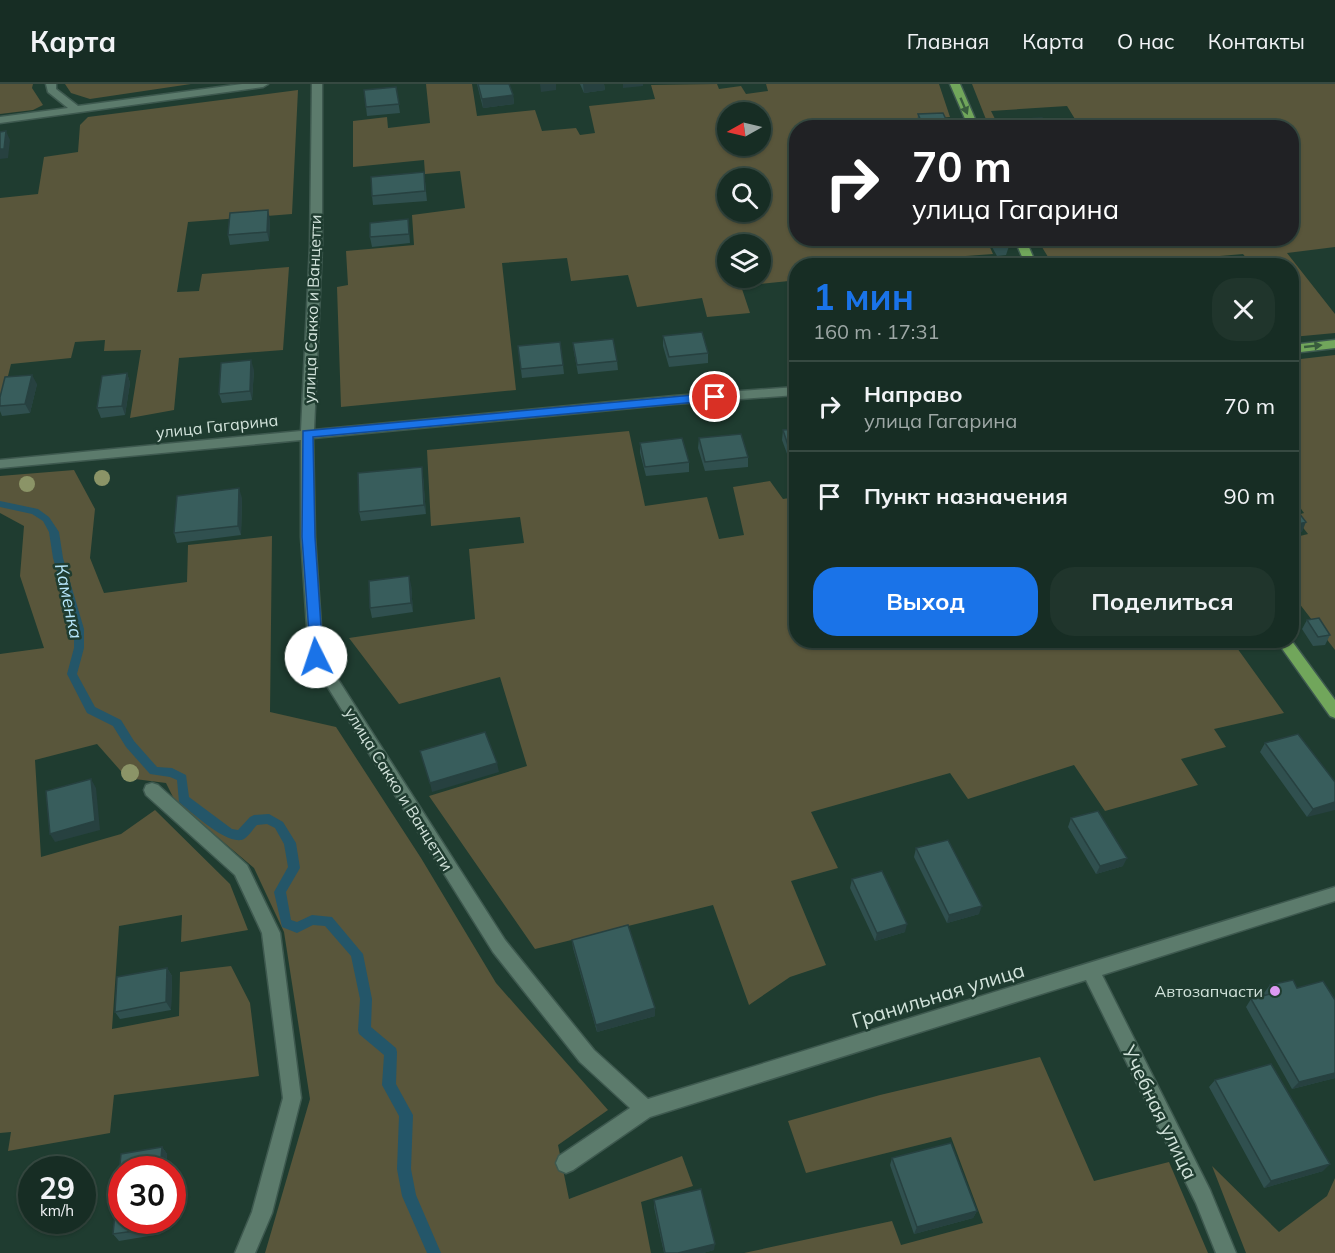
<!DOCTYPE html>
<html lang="ru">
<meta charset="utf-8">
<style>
:root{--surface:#172d24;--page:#20352c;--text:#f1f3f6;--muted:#9ea8a6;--line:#364941;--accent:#1a73e8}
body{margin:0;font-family:Mulish,sans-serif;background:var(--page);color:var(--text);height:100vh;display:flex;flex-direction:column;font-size:22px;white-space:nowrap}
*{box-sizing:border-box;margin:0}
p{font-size:20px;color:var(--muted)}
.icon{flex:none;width:33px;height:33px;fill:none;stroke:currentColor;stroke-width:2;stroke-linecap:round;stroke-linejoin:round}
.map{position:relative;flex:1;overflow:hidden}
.sheet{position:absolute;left:789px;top:174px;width:510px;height:390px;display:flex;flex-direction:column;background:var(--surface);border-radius:24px;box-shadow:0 2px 4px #0004,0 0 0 2px var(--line)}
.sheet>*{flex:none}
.banner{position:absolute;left:789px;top:36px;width:510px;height:126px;border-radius:24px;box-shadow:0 2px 4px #0004,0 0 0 2px var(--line);background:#202124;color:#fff;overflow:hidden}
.needle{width:39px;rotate:262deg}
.tools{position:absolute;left:717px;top:18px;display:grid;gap:12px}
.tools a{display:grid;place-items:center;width:54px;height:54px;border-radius:50%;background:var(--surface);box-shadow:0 2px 4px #0004,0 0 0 2px var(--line);font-size:30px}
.speed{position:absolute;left:18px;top:1072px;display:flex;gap:12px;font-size:30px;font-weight:700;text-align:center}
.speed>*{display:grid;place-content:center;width:78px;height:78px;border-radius:50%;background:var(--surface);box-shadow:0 2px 4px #0004,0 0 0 2px var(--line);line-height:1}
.speed small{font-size:15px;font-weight:400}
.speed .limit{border:9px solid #d22;background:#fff;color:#111}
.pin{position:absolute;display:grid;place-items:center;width:51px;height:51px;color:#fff;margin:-26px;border:3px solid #fff;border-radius:50%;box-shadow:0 2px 6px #0007}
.me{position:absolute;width:66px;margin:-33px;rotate:356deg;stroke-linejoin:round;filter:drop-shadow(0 0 4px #0008)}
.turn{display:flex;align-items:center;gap:21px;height:126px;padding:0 24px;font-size:27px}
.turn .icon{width:78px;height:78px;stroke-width:2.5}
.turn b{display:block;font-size:42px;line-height:51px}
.round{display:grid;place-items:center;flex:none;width:63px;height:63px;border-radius:24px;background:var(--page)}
.overview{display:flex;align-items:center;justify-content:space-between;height:102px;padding:0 24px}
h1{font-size:36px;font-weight:700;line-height:45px;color:var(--accent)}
.action{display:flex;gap:12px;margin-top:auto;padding:12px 24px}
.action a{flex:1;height:69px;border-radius:24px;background:var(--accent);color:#fff;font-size:24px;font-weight:700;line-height:69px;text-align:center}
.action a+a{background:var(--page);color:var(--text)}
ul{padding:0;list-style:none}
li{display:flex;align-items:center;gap:18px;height:90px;padding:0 24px;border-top:2px solid var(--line)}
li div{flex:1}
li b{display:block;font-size:22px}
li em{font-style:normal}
header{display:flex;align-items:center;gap:36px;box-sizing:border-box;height:84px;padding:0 30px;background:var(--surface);border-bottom:2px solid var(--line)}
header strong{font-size:28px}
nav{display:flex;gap:33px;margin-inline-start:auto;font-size:21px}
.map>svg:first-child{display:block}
.green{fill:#59563b;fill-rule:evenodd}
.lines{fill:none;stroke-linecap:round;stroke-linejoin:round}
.stream{fill:#245669;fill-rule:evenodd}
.minor-casing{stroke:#3e594f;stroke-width:3}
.major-casing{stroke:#3e594f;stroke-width:3}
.minor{fill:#5c7b6c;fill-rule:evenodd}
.major{fill:#71a65b;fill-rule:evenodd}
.tree{fill:#8b9467}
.wall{fill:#30504f}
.shaded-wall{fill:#274140}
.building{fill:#385d5c;stroke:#274140;stroke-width:1.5}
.oneway{fill:#385c3d}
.route{fill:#1a73e8;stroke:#114b97;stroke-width:1.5}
.poi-dot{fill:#dd99f3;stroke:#1f3c30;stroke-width:2}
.labels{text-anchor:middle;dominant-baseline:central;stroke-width:5;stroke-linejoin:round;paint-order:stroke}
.street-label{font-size:16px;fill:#d2e3db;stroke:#1f3c30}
.poi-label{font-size:16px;fill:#d2e3db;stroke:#1f3c30;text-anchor:end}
.water-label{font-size:18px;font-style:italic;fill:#b5e4f8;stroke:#1f3c30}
.near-street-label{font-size:20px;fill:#d2e3db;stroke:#1f3c30}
</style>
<header>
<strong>Карта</strong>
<nav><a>Главная</a><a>Карта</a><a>О нас</a><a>Контакты</a></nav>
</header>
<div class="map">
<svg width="1335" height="1169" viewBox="0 0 1335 1169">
<rect width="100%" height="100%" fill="#1f3c30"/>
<path class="green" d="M0,0H33L32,4L43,21L33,26L0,30Z
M65,0H191L90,15L71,9Z
M426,0H472L477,32L535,26L542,47L576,44L580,51L595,49L589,22L655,15L651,1L717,0L719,5L741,2L746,10L768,7L766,0H939L950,33L869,39L871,43L796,44V154H995L996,158L988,159L993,170L966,172L970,181L796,182V213L789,197L741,202L750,229L707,233L702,214L637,223L628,191L571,197L567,174L502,179L516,306L341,323L337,203L348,201L346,167L414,161L412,131L465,124L460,87L425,90L424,76L353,83V37L387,33L388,44L430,39ZM728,28H760V62H728ZM728,94H760V128H728ZM728,160H760V194H728Z
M972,0H1335V163L1287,169L1335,230V249L1292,253V182L1252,181L1243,170L1220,172L1225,181H1053L1037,155L1292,154V44L1062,43L1061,42L1078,40L1067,22L991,27L999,43H989Z
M298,6L292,130L188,138L177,208L199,207L202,190L289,183L283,266L179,274L174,326L130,334L141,266L104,267L105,256L75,258L71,274L11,280L0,324V114L38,110L44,73L78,68L80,41L88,33Z
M1335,271V566L1292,510V454L1308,450L1294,432L1304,429L1292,412V276Z
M629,347L645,422L707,413L719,455L744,451L733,403L770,397L783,415L796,413V556L1232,557L1284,629L1214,645L1226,663L1181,675L1198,701L1105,727L1074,681L968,715L950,689L811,728L838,784L791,797L826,881L790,893L749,921L713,821L535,865L429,712L527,682L500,593L399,620L349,554L475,535L469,465L524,459L520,433L431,442L427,366Z
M74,386L95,425L90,474L104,509L187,498L188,461L272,452L270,628L336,643L421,774L496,899L608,1026L558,1061L569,1115L682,1072L693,1102L641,1118L651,1169H265L310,1015L284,848L254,784L175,717L166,699L127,694L97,660L35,676L41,773L121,750L155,726L230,800L248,846L181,858L182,831L119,842L112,945L179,932L180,888L231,882L250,919L259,992L114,1011L110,1049L8,1067L11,1048L0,1049V570L44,564L20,492L24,442L0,429V392Z
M1040,973L1094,1097L1169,1078L1208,1169H744L892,1137L901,1161L983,1139L951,1053L806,1089L788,1037L880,1011Z
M1212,1082L1279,1148L1327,1112L1335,1094V1169H1246Z"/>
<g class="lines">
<path class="stream" d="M0,417L38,425L49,433L59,448L63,474L84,545V564L77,590L95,623L121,636L134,657L157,683L172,684L186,691L189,713L232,745L238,746L250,733L254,731L269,730L283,738L296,759L300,784L286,808L291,836L297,838L312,831L332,833L363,870L372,915L371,943L396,964L397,968L396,1000L413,1031L411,1085L416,1111L441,1169H427L402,1112L397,1085L399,1032L382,1001L384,971L359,950L358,946L360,915L351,872L325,842L313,841L297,849L282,843L274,808L288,783L284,760L275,744L267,740L257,741C253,745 249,752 244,755C229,763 191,728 179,718L177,696L170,693L150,690L126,663L113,642L87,629L67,590L74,564V545L53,474L49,448L43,437L32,430L0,423Z"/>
<defs>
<path id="minor" d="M46,0H56V5L78,22L242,0H268L263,3L0,39V33L68,24L48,8Z
M312,0H322V162L314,346L674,312L796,303V311L674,320L313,354L315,453L323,572L505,856L594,966L648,1015L1335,803V817L1102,891L1210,1106L1236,1169H1216L1196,1119L1086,896L650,1033L573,1086L566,1089L559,1086L556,1079L559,1072L630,1024L580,978L493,868L309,573L301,453V356L0,384V376L301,347L310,162Z
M152,699L158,701L247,781L280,849L301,1014L272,1129L255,1169H235L252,1128L283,1014L262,849L235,791L146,711L144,706L146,701Z"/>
<path id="major" d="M950,0H960L979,44H969Z
M1014,154H1025L1037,182H1026Z
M1335,256V264L1292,269V261Z
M1276,556H1291L1335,616V634L1330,632Z"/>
</defs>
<use href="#minor" class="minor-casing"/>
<use href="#major" class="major-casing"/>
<use href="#minor" class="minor"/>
<use href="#major" class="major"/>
</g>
<g class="tree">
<circle cx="102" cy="394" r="8"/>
<circle cx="27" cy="400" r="8"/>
<circle cx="130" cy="689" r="9"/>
</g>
<path class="wall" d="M477,0H509L513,11L514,20L483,24Z
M580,0H604L605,6L584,9Z
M396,3L400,29L367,32L366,23Z
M918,30L950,44H918L917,40Z
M1005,36L1048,44H1004Z
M424,88L427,117L373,121L372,112Z
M270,135L269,157L230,161L228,151Z
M408,135L410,159L372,163L370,153Z
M993,154H1004L1009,162L1006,171L997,172L992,163Z
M663,252L708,269V279L669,283L663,262Z
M573,259L617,277L618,286L578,290L574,268Z
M518,262L563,281L564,290L522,294Z
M254,286L252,316L222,319L219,310Z
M127,289L130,299L125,331L101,334L97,324Z
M37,300L30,329L2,332L0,327V313Z
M796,345V386H793L782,356L783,346Z
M699,354L748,373V383L705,387L698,364Z
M640,359L689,378V388L646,392L640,369Z
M423,392L426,430L361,437L359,428Z
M242,414L241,451L177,459L174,449Z
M411,501L413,528L372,534L370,524Z
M1307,536L1330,551L1325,561L1313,562L1302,545Z
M1265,659L1335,698L1307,733L1260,668Z
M1071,734L1123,782L1096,790L1068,743Z
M916,764L979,830L947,839L914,773Z
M852,795L905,848L875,857L850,804Z
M572,856L655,932L597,948L573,864Z
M167,884L172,892L171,926L120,935L115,928Z
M1270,901L1297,904L1335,994L1292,1005L1246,923L1251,915L1265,912L1264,909Z
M1215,996L1323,1087L1264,1104L1209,1003Z
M162,1063L167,1070L166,1086H122V1137H162L161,1150L119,1157L113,1150L121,1070Z
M892,1074L977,1127L973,1134L914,1150L890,1081Z
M654,1116L714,1166L703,1169H664L654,1123Z"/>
<path class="shaded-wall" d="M540,0H556V6L541,8Z
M583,0H604L605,6L584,9Z
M623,0H643V2L623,4Z
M513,11L514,20L483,24L482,15Z
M6,47L10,56L8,74L0,75V65Z
M268,126L270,135L269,157L267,148Z
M251,276L254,286L252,316L250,307Z
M127,289L130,299L125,331L122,322Z
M32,291L37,300L30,329L25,320Z
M422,383L423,392L426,430L424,421Z
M239,404L242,414L241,451L238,442Z
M1306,438L1302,448L1292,450V442Z
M409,492L411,501L413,528L411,519Z
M497,679L499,688L432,708L430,699Z
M91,695L96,704L100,746L55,758L50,750Z
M1335,718V726L1307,733L1313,725Z
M1127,774L1123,782L1096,790L1100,782Z
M982,822L979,830L947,839L949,831Z
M907,840L905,848L875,857L877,849Z
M167,884L172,892L171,926L166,918Z
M655,924V932L597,948L596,941Z
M1335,989V994L1292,1005L1299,998Z
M162,1063L167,1070L166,1086H160Z
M1330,1080L1323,1087L1264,1104L1271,1097Z
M977,1127L973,1134L914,1150L917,1143Z
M156,1137H162L161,1150L156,1144Z
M715,1160L714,1166L703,1169H678Z"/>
<path class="building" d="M478,0H509L513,11L482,15Z
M396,3L399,20L366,23L364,6Z
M943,29L950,44H924L918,30Z
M1042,34L1048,44H1010L1005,36Z
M6,47L4,65H0V48Z
M424,88L425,107L372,112L371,93Z
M268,126L267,148L228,151L230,129Z
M408,135L409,150L370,153V139Z
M994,154H1004L1009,162L999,163Z
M702,248L708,269L669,273L663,252Z
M613,255L617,277L577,281L573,259Z
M560,258L563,281L521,285L518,262Z
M251,276L250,307L219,310L221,279Z
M127,289L122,322L97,324L102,292Z
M32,291L25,320L0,322V313L5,293Z
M796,345V377H793L783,346Z
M741,350L748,373L705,378L699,354Z
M682,354L689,378L645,383L640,359Z
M422,383L424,421L359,428L358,389Z
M239,404L238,442L174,449L177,412Z
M1292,420L1306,438L1292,442Z
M409,492L411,519L370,524L369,497Z
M1319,534L1330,551L1318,553L1307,536Z
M485,648L497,679L430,699L420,667Z
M1298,650L1335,698V718L1313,725L1265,659Z
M91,695L95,737L50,750L46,707Z
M1098,727L1127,774L1100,782L1071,734Z
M948,756L982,822L949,831L916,764Z
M882,787L907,840L877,849L852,795Z
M628,841L655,924L596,941L572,856Z
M167,884L166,918L115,928L117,893Z
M1293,896L1297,904L1323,897L1335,916V989L1299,998L1251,915L1274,909L1270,901Z
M1271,980L1330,1080L1271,1097L1215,996Z
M951,1059L977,1127L917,1143L892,1074Z
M162,1063L160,1086H122V1137H156V1144L113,1150L121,1070Z
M701,1105L715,1160L678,1169H665L654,1116Z"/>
<defs><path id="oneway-solid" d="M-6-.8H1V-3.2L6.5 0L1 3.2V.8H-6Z" transform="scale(1.5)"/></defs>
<g class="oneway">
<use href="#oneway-solid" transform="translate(964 22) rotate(67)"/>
<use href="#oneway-solid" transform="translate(1313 262) rotate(-6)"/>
</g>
<path class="route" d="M715,309L720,313L719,316L313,353L315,453L323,573L321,577H311L302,453L303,347Z"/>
<circle class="poi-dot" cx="1275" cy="907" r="6"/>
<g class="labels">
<g class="street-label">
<text transform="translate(312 225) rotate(-88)">улица Сакко и Ванцетти</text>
<text transform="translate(217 342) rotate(-6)">улица Гагарина</text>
<text transform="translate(399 705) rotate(58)">улица Сакко и Ванцетти</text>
</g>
<g class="poi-label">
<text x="1263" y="907">Автозапчасти</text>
</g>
<g class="water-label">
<text transform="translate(69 517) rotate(78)">Каменка</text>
</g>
<g class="near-street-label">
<text transform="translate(938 911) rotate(-17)">Гранильная улица</text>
<text transform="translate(1160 1028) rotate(64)">Учебная улица</text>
</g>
</g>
</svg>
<div class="tools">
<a><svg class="needle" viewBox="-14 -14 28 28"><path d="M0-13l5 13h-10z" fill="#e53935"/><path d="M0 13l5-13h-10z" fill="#9ea8a6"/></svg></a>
<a><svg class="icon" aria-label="search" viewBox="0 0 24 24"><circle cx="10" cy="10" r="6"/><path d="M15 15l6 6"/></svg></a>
<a><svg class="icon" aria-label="layers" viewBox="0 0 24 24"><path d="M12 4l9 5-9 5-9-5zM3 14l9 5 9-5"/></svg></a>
</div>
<div class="speed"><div>29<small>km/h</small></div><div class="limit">30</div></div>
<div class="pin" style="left:715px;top:313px;background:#d93025"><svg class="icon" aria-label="arrive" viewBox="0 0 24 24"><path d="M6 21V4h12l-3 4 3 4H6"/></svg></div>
<svg class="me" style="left:316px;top:573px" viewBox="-20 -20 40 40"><circle r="19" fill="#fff"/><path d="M0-13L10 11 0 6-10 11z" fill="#1a73e8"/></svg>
<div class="banner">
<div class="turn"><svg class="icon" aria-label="right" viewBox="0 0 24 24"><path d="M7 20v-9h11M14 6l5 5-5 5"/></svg><div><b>70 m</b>улица Гагарина</div></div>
</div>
<section class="sheet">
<div class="overview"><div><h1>1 мин</h1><p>160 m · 17:31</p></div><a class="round"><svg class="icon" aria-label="close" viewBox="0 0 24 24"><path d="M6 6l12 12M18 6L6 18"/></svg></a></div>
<ul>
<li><svg class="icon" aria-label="right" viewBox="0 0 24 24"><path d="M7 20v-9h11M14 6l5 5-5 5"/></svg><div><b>Направо</b><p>улица Гагарина</p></div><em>70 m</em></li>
<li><svg class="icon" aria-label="arrive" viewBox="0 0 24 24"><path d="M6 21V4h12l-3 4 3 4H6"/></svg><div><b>Пункт назначения</b></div><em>90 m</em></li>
</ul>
<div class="action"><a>Выход</a><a>Поделиться</a></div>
</section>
</div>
